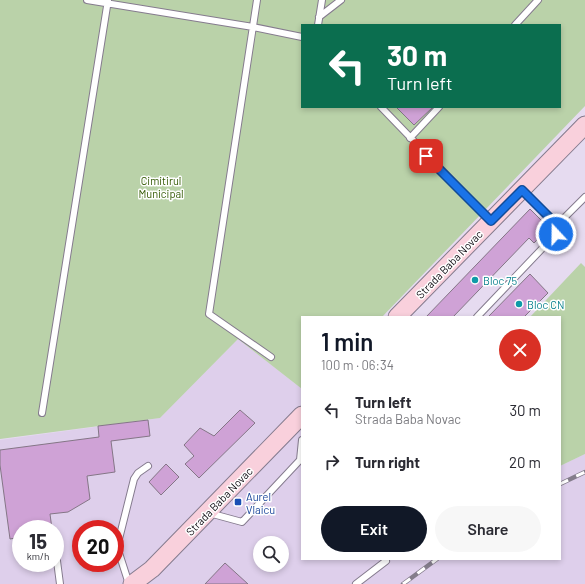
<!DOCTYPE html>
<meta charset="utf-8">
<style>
:root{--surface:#fff;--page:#f7f7f7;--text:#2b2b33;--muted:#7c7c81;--accent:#111827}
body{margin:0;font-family:Barlow,sans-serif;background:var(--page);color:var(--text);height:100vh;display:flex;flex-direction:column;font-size:15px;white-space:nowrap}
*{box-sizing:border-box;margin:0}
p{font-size:13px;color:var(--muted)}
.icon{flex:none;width:22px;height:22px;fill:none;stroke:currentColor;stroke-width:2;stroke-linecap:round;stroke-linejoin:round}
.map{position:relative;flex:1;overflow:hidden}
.sheet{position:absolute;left:301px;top:316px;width:260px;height:244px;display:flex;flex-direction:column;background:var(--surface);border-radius:0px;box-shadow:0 2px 6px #0003}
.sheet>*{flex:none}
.banner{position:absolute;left:301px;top:24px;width:260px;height:84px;border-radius:0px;box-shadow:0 2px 6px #0003;background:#0b6e4f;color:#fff;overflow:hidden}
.fabs{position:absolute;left:253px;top:536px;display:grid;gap:8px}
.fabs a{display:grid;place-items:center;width:36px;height:36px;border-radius:50%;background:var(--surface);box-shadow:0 2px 6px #0003;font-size:20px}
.speed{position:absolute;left:12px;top:520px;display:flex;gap:8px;font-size:20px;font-weight:700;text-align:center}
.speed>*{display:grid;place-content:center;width:52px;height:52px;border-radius:50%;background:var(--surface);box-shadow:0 2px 6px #0003;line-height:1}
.speed small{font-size:10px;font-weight:400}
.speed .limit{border:6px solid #d22;background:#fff;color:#111}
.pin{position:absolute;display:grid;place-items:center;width:34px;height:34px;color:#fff;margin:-17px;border-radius:8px;box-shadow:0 2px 6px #0006}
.me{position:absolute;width:44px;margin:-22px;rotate:339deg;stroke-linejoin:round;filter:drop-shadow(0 0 3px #0008)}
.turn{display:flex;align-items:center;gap:14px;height:84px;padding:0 20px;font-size:18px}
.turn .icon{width:52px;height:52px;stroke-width:2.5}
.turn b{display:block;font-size:28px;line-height:34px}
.round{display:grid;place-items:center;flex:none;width:42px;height:42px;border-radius:21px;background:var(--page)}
.summary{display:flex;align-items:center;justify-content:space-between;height:68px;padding:0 20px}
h1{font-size:24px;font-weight:600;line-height:30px;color:var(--accent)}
.primary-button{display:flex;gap:8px;margin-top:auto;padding:8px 20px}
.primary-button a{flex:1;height:46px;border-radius:24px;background:var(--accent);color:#fff;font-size:16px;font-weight:600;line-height:46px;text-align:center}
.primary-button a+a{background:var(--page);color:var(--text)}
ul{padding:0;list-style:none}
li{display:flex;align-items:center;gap:12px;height:52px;padding:0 20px}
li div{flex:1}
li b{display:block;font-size:15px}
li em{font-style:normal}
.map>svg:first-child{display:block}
.built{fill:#decfeb;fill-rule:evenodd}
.green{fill:#bad2a9;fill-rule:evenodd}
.building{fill:#cfa2d6;stroke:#847686}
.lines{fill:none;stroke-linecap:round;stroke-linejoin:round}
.service-casing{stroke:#857b8e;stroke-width:8}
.secondary-casing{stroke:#857b8e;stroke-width:19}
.service{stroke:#fff;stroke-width:6}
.secondary{stroke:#f9d0dc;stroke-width:17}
.rail-casing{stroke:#847d8b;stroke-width:4.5}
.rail{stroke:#fff;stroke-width:3;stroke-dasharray:9;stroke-linecap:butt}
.route-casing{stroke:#114b97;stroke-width:10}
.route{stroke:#1a73e8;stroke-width:7}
.culture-dot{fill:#0f9aa8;stroke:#fff;stroke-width:1.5}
.transit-dot{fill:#1a4fb4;stroke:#fff;stroke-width:1.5}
.labels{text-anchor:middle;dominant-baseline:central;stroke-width:3;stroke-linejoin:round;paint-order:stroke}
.park-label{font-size:11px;fill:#315800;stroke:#fff}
.street-label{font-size:11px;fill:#120e15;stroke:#fff}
.culture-label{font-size:11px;fill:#0d838f;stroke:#fff;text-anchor:start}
.transit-label{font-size:11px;fill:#164399;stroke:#fff;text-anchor:start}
</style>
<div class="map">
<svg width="585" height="584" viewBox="0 0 585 584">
<rect width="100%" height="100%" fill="#e6dbf0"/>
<path class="built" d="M238,339L302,389V559H560V466L585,454V584H0V440L160,418ZM21,529H55V563H21ZM81,529H115V563H81ZM260,543H282V565H260Z"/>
<path class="green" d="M0,0H585V106L382,317H302V389L238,339L160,418L0,439ZM302,25H560V107H302Z
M581,263L585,267V454L560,466V317H530Z"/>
<path class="building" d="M396,107H433L414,125Z
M530,209L549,228L534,243L529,238L453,317H426Z
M530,274L548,293L524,317H488Z
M240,410L255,423L199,478L185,464L194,456L184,445L200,428L214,436Z
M148,420L150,436L111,441L115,472L87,476L90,499L68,512L50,514L52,529H21V537L10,539L0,465V450L99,437L98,426Z
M166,464L179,477L161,495L149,482Z
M225,563L248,584H205Z"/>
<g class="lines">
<defs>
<path id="service" d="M87,0L253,27L302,37
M257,0L209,314L271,357
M319,17L341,0
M318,25L322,0
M515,25L538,0
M381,107L491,221
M410,138L439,107
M557,225L585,197
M477,317L556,234L557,225L523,190
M42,413L108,0
M209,513L242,522L300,460L302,440
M57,561L60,584
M129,584L119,553L118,546L119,539L134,479L138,473L148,466
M356,584L386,561"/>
<path id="secondary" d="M397,317L585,125
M132,584L152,569L302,415"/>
</defs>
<use href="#service" class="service-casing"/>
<use href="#secondary" class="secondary-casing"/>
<use href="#service" class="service"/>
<use href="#secondary" class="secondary"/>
<defs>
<path id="rail" d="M560,484L585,472
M403,584L437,559"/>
</defs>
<use href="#rail" class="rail-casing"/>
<use href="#rail" class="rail"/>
</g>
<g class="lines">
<defs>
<path id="route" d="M426,156L491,221L522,190L557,225L556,234"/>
</defs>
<use href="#route" class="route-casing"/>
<use href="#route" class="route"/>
</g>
<g class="culture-dot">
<circle cx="475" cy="280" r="4"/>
<circle cx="519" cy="304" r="4"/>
</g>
<rect class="transit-dot" x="234" y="498" width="8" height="8" rx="2"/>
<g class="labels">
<g class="park-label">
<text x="161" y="180">Cimitirul<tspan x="161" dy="13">Municipal</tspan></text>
</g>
<g class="street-label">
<text transform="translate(449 264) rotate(-46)">Strada Baba Novac</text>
<text transform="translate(219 501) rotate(-46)">Strada Baba Novac</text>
</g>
<g class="culture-label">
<text x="483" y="280">Bloc 75</text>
<text x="527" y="304">Bloc CN</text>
</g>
<g class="transit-label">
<text x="246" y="496">Aurel<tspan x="246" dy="13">Vlaicu</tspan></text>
</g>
</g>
</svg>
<div class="fabs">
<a><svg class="icon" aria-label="search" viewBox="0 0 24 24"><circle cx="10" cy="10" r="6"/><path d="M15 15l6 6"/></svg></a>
</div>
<div class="speed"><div>15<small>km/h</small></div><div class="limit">20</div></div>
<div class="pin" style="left:426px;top:156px;background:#d93025"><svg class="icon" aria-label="arrive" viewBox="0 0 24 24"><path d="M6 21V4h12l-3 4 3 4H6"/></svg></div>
<svg class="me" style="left:556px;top:234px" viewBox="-20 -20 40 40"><circle r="17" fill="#1a73e8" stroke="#fff" stroke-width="3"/><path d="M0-11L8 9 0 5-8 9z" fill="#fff"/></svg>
<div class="banner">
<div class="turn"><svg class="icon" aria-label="left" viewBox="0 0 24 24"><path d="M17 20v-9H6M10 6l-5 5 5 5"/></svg><div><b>30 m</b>Turn left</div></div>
</div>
<section class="sheet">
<div class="summary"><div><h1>1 min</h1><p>100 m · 06:34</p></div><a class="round" style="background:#d93025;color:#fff"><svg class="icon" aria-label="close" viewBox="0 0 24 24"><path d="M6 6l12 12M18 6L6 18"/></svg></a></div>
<ul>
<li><svg class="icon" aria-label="left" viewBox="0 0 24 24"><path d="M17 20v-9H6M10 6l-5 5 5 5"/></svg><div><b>Turn left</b><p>Strada Baba Novac</p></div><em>30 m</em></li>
<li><svg class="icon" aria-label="right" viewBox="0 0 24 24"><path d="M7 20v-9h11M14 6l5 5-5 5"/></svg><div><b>Turn right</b></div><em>20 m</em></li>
</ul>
<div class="primary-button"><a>Exit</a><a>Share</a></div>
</section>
</div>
